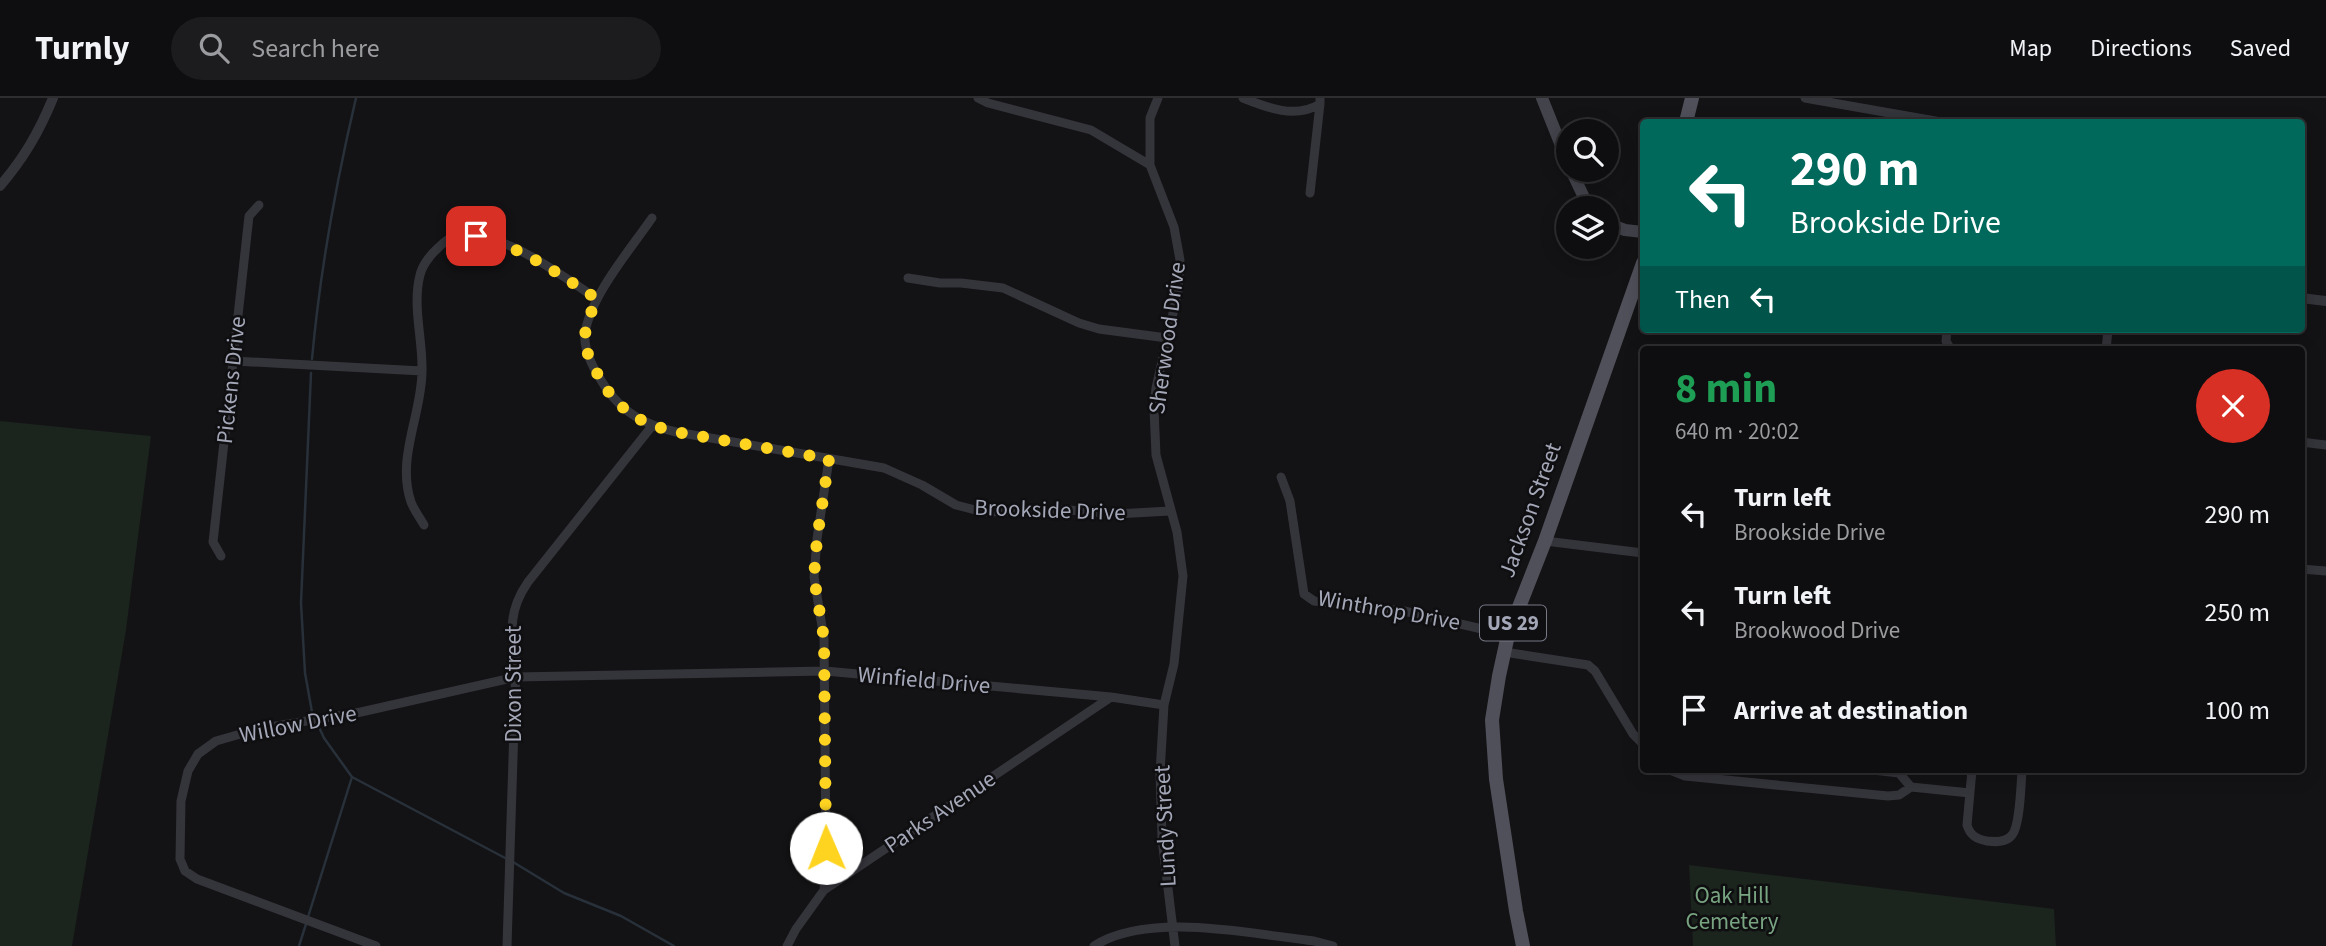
<!DOCTYPE html>
<meta charset="utf-8">
<style>
:root{--surface:#0e0e10;--page:#1c1c1e;--text:#f1f3f6;--muted:#9b9c9f;--line:#2e2e30}
body{margin:0;font-family:"Source Sans 3",sans-serif;background:var(--page);color:var(--text);height:100vh;display:flex;flex-direction:column;font-size:26px;white-space:nowrap}
*{box-sizing:border-box;margin:0}
p{font-size:23px;color:var(--muted)}
.icon{flex:none;width:38px;height:38px;fill:none;stroke:currentColor;stroke-width:2;stroke-linecap:round;stroke-linejoin:round}
.map{position:relative;flex:1;overflow:hidden}
.side{position:absolute;left:1640px;top:248px;width:665px;height:427px;display:flex;flex-direction:column;background:var(--surface);border-radius:7px;box-shadow:0 4px 18px #0003,0 0 0 2px var(--line)}
.side>*{flex:none}
.banner{position:absolute;left:1640px;top:21px;width:665px;height:214px;border-radius:7px;box-shadow:0 4px 18px #0003,0 0 0 2px var(--line);background:#00695c;color:#fff;overflow:hidden}
.buttons{position:absolute;left:1556px;top:21px;display:grid;gap:14px}
.buttons a{display:grid;place-items:center;width:63px;height:63px;border-radius:50%;background:var(--surface);box-shadow:0 4px 18px #0003,0 0 0 2px var(--line);font-size:35px}
.pin{position:absolute;display:grid;place-items:center;width:60px;height:60px;color:#fff;margin:-30px;border-radius:14px;box-shadow:0 4px 10px #0006}
.me{position:absolute;width:77px;margin:-38px;rotate:359deg;stroke-linejoin:round;filter:drop-shadow(0 0 5px #0008)}
.turn{display:flex;align-items:center;gap:24px;height:147px;padding:0 35px;font-size:32px}
.turn .icon{width:91px;height:91px;stroke-width:2.5}
.turn b{display:block;font-size:49px;line-height:60px}
.then{display:flex;align-items:center;height:66px;padding:0 35px;background:#0003;gap:14px;font-size:26px}
.round{display:grid;place-items:center;flex:none;width:74px;height:74px;border-radius:37px;background:var(--page)}
.head{display:flex;align-items:center;justify-content:space-between;height:119px;padding:0 35px}
h1{font-size:42px;font-weight:700;line-height:52px;color:#1e9e55}
ul{padding:0;list-style:none}
li{display:flex;align-items:center;gap:21px;height:98px;padding:0 35px}
li div{flex:1}
li b{display:block;font-size:26px}
li em{font-style:normal}
header{display:flex;align-items:center;gap:42px;box-sizing:border-box;height:98px;padding:0 35px;background:var(--surface);border-bottom:2px solid var(--line)}
header strong{font-size:33px}
nav{display:flex;gap:38px;margin-inline-start:auto;font-size:24px}
.search{width:490px;height:63px;background:var(--page);display:flex;align-items:center;gap:18px;box-sizing:border-box;padding:0 24px;border-radius:38px;color:var(--muted);font-size:26px}
.map>svg:first-child{display:block}
.green{fill:#1b241d}
.lines{fill:none;stroke-linecap:round;stroke-linejoin:round}
.stream{stroke:#28303a;stroke-width:2.5}
.minor{stroke:#34343b;stroke-width:9}
.tertiary{stroke:#34343b;stroke-width:10}
.secondary{stroke:#42434b;stroke-width:12}
.primary{stroke:#50505a;stroke-width:14}
.route{stroke:#ffd421;stroke-width:12;stroke-dasharray:0 21.6}
.labels{text-anchor:middle;dominant-baseline:central;stroke-width:5;stroke-linejoin:round;paint-order:stroke}
.shield{fill:#0f0e10;stroke:#777985;stroke-width:2}
.shield-label{font-size:21px;font-weight:bold;fill:#a3a7b7}
.street-label{font-size:23px;fill:#a3a7b7;stroke:#0f0e10}
.park-label{font-size:23px;fill:#78a481;stroke:#0f0e10}
</style>
<header>
<strong>Turnly</strong>
<div class="search"><svg class="icon" aria-label="search" viewBox="0 0 24 24"><circle cx="10" cy="10" r="6"/><path d="M15 15l6 6"/></svg>Search here</div>
<nav><a>Map</a><a>Directions</a><a>Saved</a></nav>
</header>
<div class="map">
<svg width="2326" height="848" viewBox="0 0 2326 848">
<rect width="100%" height="100%" fill="#131315"/>
<path class="green" d="M0,323L151,338L126,532L72,848H0Z
M1689,767L2054,811L2056,848H1693Z"/>
<g class="lines">
<path class="stream" d="M312,261C320,173 336,85 356,0
M311,275L301,505L305,575L312,614L324,640L352,679L507,761
M513,764L564,795L621,818L674,848
M308,819L352,679
M299,848L306,826"/>
<path class="minor" d="M978,0L988,5L1091,32L1150,67
M1158,0L1150,20V67L1174,129L1180,162L1178,193L1156,290L1154,311L1156,357L1177,434L1183,478L1174,566L1164,607L1160,675L1162,741L1175,848
M1243,0C1268,10 1295,21 1320,6V0
M1805,0L1941,24
M1310,95L1320,6
M652,120C630,152 591,197 585,235C583,254 596,275 606,290C624,316 646,327 676,334L884,370L922,387L956,407L983,414L1069,412L1116,416L1170,413
M908,180L940,185H961L1003,190L1079,225L1099,231L1167,240
M1947,231L1946,243L1951,252
M2106,252L2108,231
M234,263L422,273
M2301,344L2326,347
M1281,379L1290,403L1304,496L1314,503L1404,513L1508,537
M424,427C420,420 414,412 411,404C396,360 422,316 422,273C423,242 412,208 420,177C422,168 430,157 437,151C440,148 445,143 449,141C492,123 562,178 597,201
M1545,443L1643,455
M221,458L213,444L249,118L259,107
M2301,471L2326,473
M1504,554L1588,567L1595,573L1633,636L1643,646
M1670,672L1685,678L1888,698L1899,697L1911,689L1970,695
M1873,672L1899,675L1911,689
M1972,672L1967,727C1970,737 1976,741 1987,743C1995,744 2006,745 2012,737C2020,728 2021,686 2022,672
M824,792L826,750L824,541L814,479L817,441L829,361
M376,848L197,781L185,773L180,761L181,703L188,673L198,656L216,643L258,631L361,614L516,579L825,573L1111,599L1164,607
M507,848L516,566C511,532 508,513 528,484L652,328
M787,848L796,831L824,792L1111,599
M1094,848C1149,813 1251,836 1314,843L1333,848"/>
<path class="tertiary" d="M0,88C24,60 39,34 53,0
M2301,200L2326,203"/>
<path class="secondary" d="M1542,0L1568,65
M1571,72L1589,110
M1606,125L1625,132L1643,134"/>
<path class="primary" d="M1686,24L1692,0
M1523,848L1516,813L1496,681L1492,622L1499,578L1508,537L1545,443L1643,165"/>
</g>
<g class="lines">
<path class="route" d="M476,138C520,148 559,176 597,201C592,212 586,225 585,238C584,248 589,260 594,269C613,308 634,324 676,334L829,361L817,441L814,479L824,541L826,750"/>
</g>
<g class="labels">
<rect class="shield" x="1480" y="507.5" width="66" height="35" rx="5"/>
<g class="shield-label">
<text x="1513" y="525">US 29</text>
</g>
<g class="street-label">
<text transform="translate(1167 240) rotate(-82)">Sherwood Drive</text>
<text transform="translate(231 282) rotate(-84)">Pickens Drive</text>
<text transform="translate(1050 412) rotate(2)">Brookside Drive</text>
<text transform="translate(1530 412) rotate(-70)">Jackson Street</text>
<text transform="translate(1389 512) rotate(10)">Winthrop Drive</text>
<text transform="translate(924 582) rotate(5)">Winfield Drive</text>
<text transform="translate(513 586) rotate(-90)">Dixon Street</text>
<text transform="translate(298 626) rotate(-11)">Willow Drive</text>
<text transform="translate(940 714) rotate(-34)">Parks Avenue</text>
<text transform="translate(1165 728) rotate(-93)">Lundy Street</text>
</g>
<g class="park-label">
<text x="1732" y="797">Oak Hill<tspan x="1732" dy="26">Cemetery</tspan></text>
</g>
</g>
</svg>
<div class="buttons">
<a><svg class="icon" aria-label="search" viewBox="0 0 24 24"><circle cx="10" cy="10" r="6"/><path d="M15 15l6 6"/></svg></a>
<a><svg class="icon" aria-label="layers" viewBox="0 0 24 24"><path d="M12 4l9 5-9 5-9-5zM3 14l9 5 9-5"/></svg></a>
</div>
<div class="pin" style="left:476px;top:138px;background:#d93025"><svg class="icon" aria-label="arrive" viewBox="0 0 24 24"><path d="M6 21V4h12l-3 4 3 4H6"/></svg></div>
<svg class="me" style="left:826px;top:750px" viewBox="-20 -20 40 40"><circle r="19" fill="#fff"/><path d="M0-13L10 11 0 6-10 11z" fill="#ffd421"/></svg>
<div class="banner">
<div class="turn"><svg class="icon" aria-label="left" viewBox="0 0 24 24"><path d="M17 20v-9H6M10 6l-5 5 5 5"/></svg><div><b>290 m</b>Brookside Drive</div></div>
<div class="then">Then<svg class="icon" aria-label="left" viewBox="0 0 24 24"><path d="M17 20v-9H6M10 6l-5 5 5 5"/></svg></div>
</div>
<section class="side">
<div class="head"><div><h1>8 min</h1><p>640 m · 20:02</p></div><a class="round" style="background:#d93025;color:#fff"><svg class="icon" aria-label="close" viewBox="0 0 24 24"><path d="M6 6l12 12M18 6L6 18"/></svg></a></div>
<ul>
<li><svg class="icon" aria-label="left" viewBox="0 0 24 24"><path d="M17 20v-9H6M10 6l-5 5 5 5"/></svg><div><b>Turn left</b><p>Brookside Drive</p></div><em>290 m</em></li>
<li><svg class="icon" aria-label="left" viewBox="0 0 24 24"><path d="M17 20v-9H6M10 6l-5 5 5 5"/></svg><div><b>Turn left</b><p>Brookwood Drive</p></div><em>250 m</em></li>
<li><svg class="icon" aria-label="arrive" viewBox="0 0 24 24"><path d="M6 21V4h12l-3 4 3 4H6"/></svg><div><b>Arrive at destination</b></div><em>100 m</em></li>
</ul>
</section>
</div>
